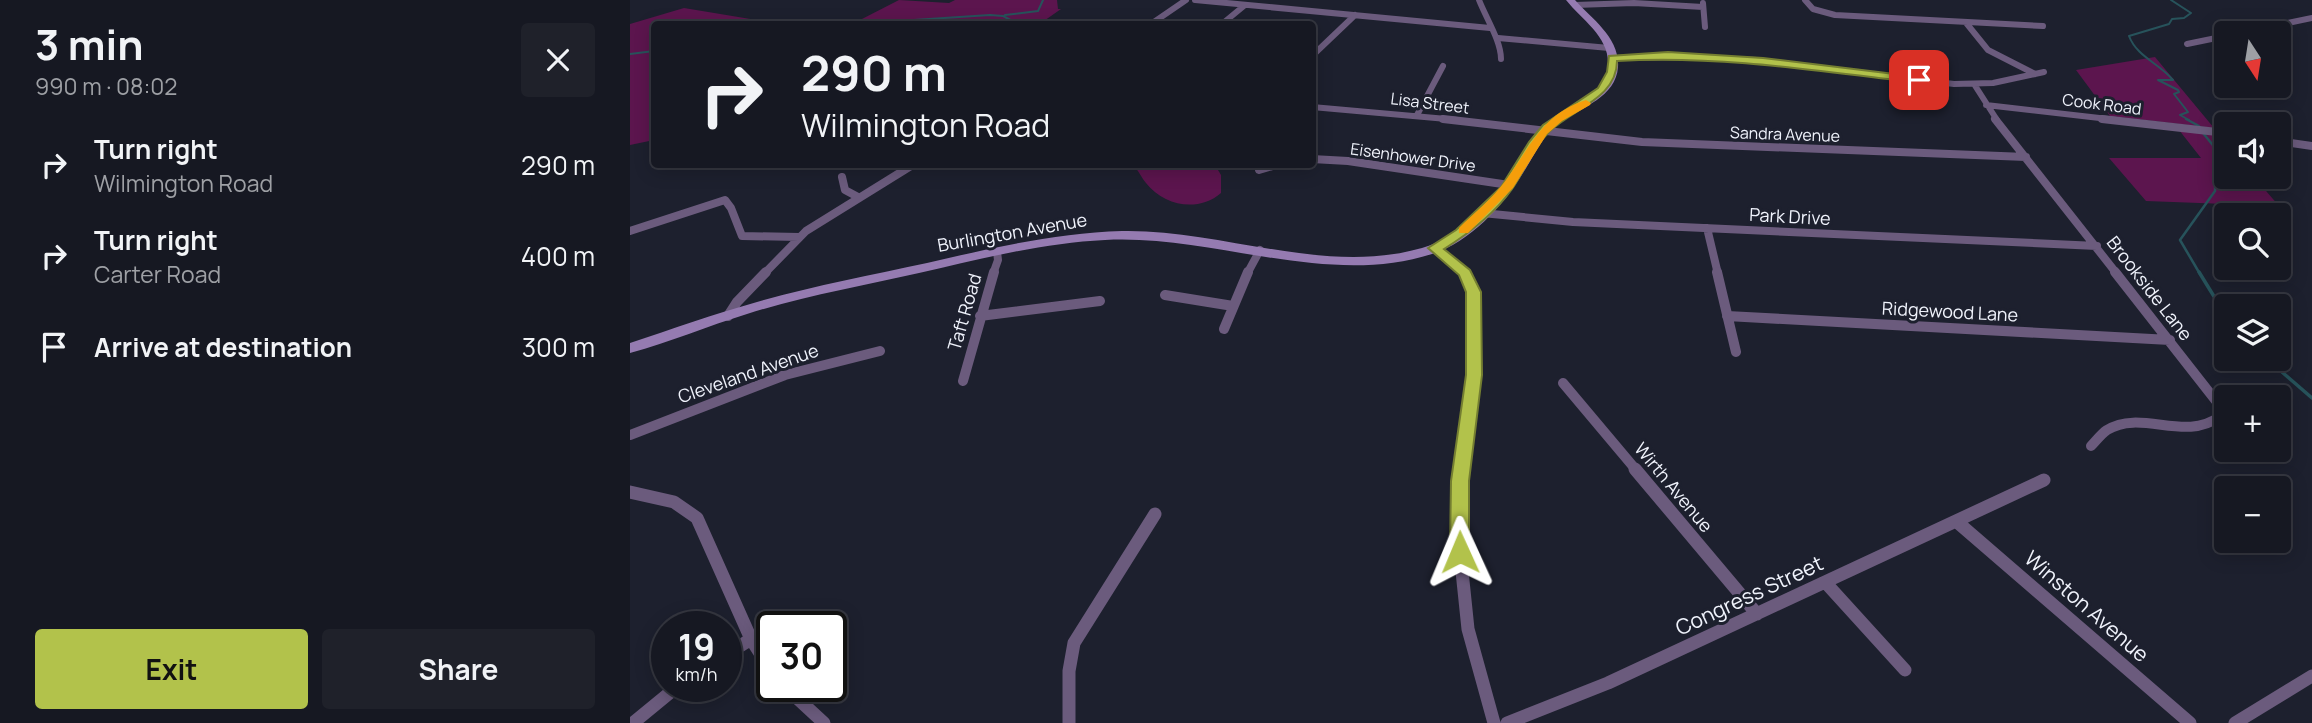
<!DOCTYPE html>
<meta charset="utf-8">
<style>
:root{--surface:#161822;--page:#1f212a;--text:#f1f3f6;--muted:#9ea0a5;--line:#353740;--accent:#b2c24b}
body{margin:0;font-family:Manrope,sans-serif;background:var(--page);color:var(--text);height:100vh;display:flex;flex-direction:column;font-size:26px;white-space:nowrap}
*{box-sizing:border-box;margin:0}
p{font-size:23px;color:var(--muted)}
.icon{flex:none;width:38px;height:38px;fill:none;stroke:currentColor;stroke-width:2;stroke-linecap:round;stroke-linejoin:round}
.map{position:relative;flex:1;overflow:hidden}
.side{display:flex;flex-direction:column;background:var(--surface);width:630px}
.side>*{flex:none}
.hud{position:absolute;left:21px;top:21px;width:665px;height:147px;border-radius:7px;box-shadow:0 4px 18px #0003,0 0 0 2px var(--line);background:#161822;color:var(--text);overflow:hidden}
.needle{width:46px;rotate:168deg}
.controls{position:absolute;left:1584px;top:21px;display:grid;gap:14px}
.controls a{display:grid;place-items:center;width:77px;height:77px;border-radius:7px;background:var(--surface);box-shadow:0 4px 18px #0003,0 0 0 2px var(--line);font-size:35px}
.speed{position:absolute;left:21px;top:611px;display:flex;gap:14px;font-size:35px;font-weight:700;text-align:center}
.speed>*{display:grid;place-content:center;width:91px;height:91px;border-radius:50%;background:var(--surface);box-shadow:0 4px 18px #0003,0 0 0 2px var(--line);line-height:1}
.speed small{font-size:18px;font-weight:400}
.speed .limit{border:4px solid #111;border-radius:10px;background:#fff;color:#111}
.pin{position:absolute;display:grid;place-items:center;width:60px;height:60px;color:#fff;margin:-30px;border-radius:14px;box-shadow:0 4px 10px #0006}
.me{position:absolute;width:77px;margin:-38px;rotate:359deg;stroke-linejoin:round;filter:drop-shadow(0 0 5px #0008)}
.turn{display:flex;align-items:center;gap:24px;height:147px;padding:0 35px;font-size:32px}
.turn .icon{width:91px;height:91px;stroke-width:2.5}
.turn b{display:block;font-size:49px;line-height:60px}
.round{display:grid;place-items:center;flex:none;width:74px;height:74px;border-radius:7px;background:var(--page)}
.head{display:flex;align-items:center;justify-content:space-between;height:119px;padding:0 35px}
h1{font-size:42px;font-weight:700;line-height:52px}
.cta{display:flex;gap:14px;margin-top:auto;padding:14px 35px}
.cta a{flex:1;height:80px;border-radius:7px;background:var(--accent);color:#111;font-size:28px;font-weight:700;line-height:80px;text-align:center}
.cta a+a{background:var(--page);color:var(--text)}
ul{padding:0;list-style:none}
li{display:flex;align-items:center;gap:21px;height:91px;padding:0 35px}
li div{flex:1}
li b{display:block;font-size:26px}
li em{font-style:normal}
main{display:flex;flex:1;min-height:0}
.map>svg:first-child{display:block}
.green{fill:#5c154e}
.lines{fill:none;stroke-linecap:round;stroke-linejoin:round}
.stream-far2{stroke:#27535b;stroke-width:2}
.stream-far1{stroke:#27535b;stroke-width:2.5}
.stream{stroke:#27535b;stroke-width:3.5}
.minor-far3{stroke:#6b5b7d;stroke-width:6}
.minor-far2{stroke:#6b5b7d;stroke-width:8}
.minor-far1{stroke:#6b5b7d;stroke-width:10}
.minor{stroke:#6b5b7d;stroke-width:13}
.secondary{fill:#957bb1;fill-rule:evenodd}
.route{fill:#b2c24b;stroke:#747e31;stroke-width:2}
.slow{fill:#f59e0b}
.labels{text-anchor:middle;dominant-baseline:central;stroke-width:6;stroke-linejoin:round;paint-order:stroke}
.far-street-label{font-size:16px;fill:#f0f3fc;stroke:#1d202e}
.street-label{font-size:18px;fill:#f0f3fc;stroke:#1d202e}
.near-street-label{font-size:21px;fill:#f0f3fc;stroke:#1d202e}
</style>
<main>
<section class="side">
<div class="head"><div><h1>3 min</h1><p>990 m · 08:02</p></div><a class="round"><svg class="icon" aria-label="close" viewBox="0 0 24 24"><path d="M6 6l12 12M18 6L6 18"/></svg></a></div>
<ul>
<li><svg class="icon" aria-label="right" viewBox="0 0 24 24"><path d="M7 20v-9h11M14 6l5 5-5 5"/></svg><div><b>Turn right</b><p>Wilmington Road</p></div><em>290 m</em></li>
<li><svg class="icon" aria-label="right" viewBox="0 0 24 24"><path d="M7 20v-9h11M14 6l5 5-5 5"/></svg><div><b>Turn right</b><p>Carter Road</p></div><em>400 m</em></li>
<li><svg class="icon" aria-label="arrive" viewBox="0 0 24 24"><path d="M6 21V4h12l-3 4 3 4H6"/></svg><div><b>Arrive at destination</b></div><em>300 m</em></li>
</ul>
<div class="cta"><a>Exit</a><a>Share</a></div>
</section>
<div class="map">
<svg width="1682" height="723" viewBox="0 0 1682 723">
<rect width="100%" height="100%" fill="#1d202e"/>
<path class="green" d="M269,0L319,3L325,0H427L428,9H431L411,23L414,24H24V140L0,145V24L54,8L144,23L230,20Z
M1525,57L1584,128L1480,116L1446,70Z
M1549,130L1589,135L1596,144V177H1624L1649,206L1516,201L1479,158H1571Z
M503,165H585L591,175V193C569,212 535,207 516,183C511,177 509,171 503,165Z"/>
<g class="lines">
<path class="stream-far2" d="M1541,0L1561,13L1554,18L1542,19L1539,24L1499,36C1507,57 1529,63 1543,80H1528L1548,90L1549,92L1544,94L1558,112L1550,115L1559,120
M375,15L408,11L413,0
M222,24L360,15L373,16L388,24
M0,54L24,51"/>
<path class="stream-far1" d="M1556,119L1569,126
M1570,274L1550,240L1585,191L1586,149L1573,133"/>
<path class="stream" d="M1569,272L1596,316
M1637,359L1682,398"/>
<path class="minor-far3" d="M565,0L860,28
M849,0C856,18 871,41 871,59
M1175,0L1183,9L1205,15L1413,26
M1073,3L1075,27
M945,5L1004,3L1073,7
M521,24L556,0
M592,24L615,5
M1337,24L1358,50L1405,74
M1610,33L1682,18
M868,38L979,48
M1557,44L1596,36
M682,56L725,15
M982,58L1055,57L1127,60L1324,84L1363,83L1414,72
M1344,84L1367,120
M1356,105L1487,120
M682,107L828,120
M787,115L813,66"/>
<path class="minor-far2" d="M813,119L1012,142L1396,157
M1365,119L1487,274
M1472,119L1596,133
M1648,141L1682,146
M682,159L718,161L879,185
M629,170L649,164
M212,177L215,190L228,197
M852,213L943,222L1467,246
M1077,228L1088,274
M0,231L95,200L101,208L112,236L169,237
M805,248L834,274
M134,274L176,231L284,164
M363,274L368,260L367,252
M617,274L630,250"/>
<path class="minor-far1" d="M1087,272L1106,352
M535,295L603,306
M98,316L107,302L136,272
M350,316L470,301
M1097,316L1540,340
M594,329L618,272
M333,381L364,272
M933,383L1007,471
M0,435L155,375L250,351
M1461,446C1466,441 1471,434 1477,430C1511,409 1555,442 1589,417L1590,406L1485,272
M831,471L844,375L843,288L833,272"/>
<path class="minor" d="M832,469L830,552L838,629L864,723
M1005,469L1127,614
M0,492L44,502L67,518L121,639L142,672
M1326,521L1560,723
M1195,582L1275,670
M96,655L121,639
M154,686L194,723
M3,723L48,686
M439,723V671L444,643L525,514
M877,723L978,683L1414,480
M1605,723L1682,676"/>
<path class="secondary" d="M936,0H945C962,19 990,38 988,67C986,97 952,107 931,122C912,135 905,155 893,173C873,206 840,242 802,254C696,288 583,234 475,240C412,243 350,259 289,273C232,286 174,296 117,314C78,326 40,342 0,353V343C42,329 84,314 127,302C183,286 241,275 297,263C361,248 426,233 492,231C591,229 694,276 792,248C829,238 864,202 883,170C894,152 903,132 921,119C941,104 976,96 978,66C980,37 952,20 936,0Z"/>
</g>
<path class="route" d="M1038,52L1133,58L1289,77L1294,80L1289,83C1189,71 1089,55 987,61C987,98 944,108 920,131C903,147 895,170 882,189C865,213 838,234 814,249L840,270L851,292L852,375L839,481V552L837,558L830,560L822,558L820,552L821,481L836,375V292L829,275L798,248L826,230L871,187L899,142L913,125L968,88L977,72L979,56Z"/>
<path class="slow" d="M956,100L961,103L960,105L932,121L917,134L883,188L838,233H829V228C844,213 863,198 876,180C901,146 912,114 956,100Z"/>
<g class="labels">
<g class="far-street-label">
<text transform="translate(800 103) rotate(7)">Lisa Street</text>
<text transform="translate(1472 104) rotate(7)">Cook Road</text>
<text transform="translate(1155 134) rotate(2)">Sandra Avenue</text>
<text transform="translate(783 157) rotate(8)">Eisenhower Drive</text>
</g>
<g class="street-label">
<text transform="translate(1160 216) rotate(3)">Park Drive</text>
<text transform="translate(382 232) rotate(-10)">Burlington Avenue</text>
<text transform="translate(1520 288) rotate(52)">Brookside Lane</text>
<text transform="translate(1320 311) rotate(3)">Ridgewood Lane</text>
<text transform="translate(334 312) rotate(-74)">Taft Road</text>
<text transform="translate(118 373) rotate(-19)">Cleveland Avenue</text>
<text transform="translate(1044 487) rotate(50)">Wirth Avenue</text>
</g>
<g class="near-street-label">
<text transform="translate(1119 595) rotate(-25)">Congress Street</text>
<text transform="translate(1457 606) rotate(41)">Winston Avenue</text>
</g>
</g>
</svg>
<div class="controls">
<a><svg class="needle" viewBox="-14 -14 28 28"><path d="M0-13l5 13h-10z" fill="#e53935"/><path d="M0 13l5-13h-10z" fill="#9ea0a5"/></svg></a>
<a><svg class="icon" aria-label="sound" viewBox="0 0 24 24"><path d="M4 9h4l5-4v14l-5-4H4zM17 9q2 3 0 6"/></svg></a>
<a><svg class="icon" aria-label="search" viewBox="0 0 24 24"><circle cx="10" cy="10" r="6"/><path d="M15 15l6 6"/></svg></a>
<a><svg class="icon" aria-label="layers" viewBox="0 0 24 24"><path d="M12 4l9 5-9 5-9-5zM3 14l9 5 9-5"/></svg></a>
<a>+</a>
<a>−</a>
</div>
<div class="speed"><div>19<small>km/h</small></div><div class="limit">30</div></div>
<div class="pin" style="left:1289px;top:80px;background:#d93025"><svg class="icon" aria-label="arrive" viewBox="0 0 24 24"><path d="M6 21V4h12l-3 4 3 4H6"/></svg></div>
<svg class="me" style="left:830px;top:552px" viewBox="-20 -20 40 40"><path d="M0-17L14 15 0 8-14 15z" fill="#b2c24b" stroke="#fff" stroke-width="4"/></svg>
<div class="hud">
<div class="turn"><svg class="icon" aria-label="right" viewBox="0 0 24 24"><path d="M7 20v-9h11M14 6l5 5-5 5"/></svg><div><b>290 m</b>Wilmington Road</div></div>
</div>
</div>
</main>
